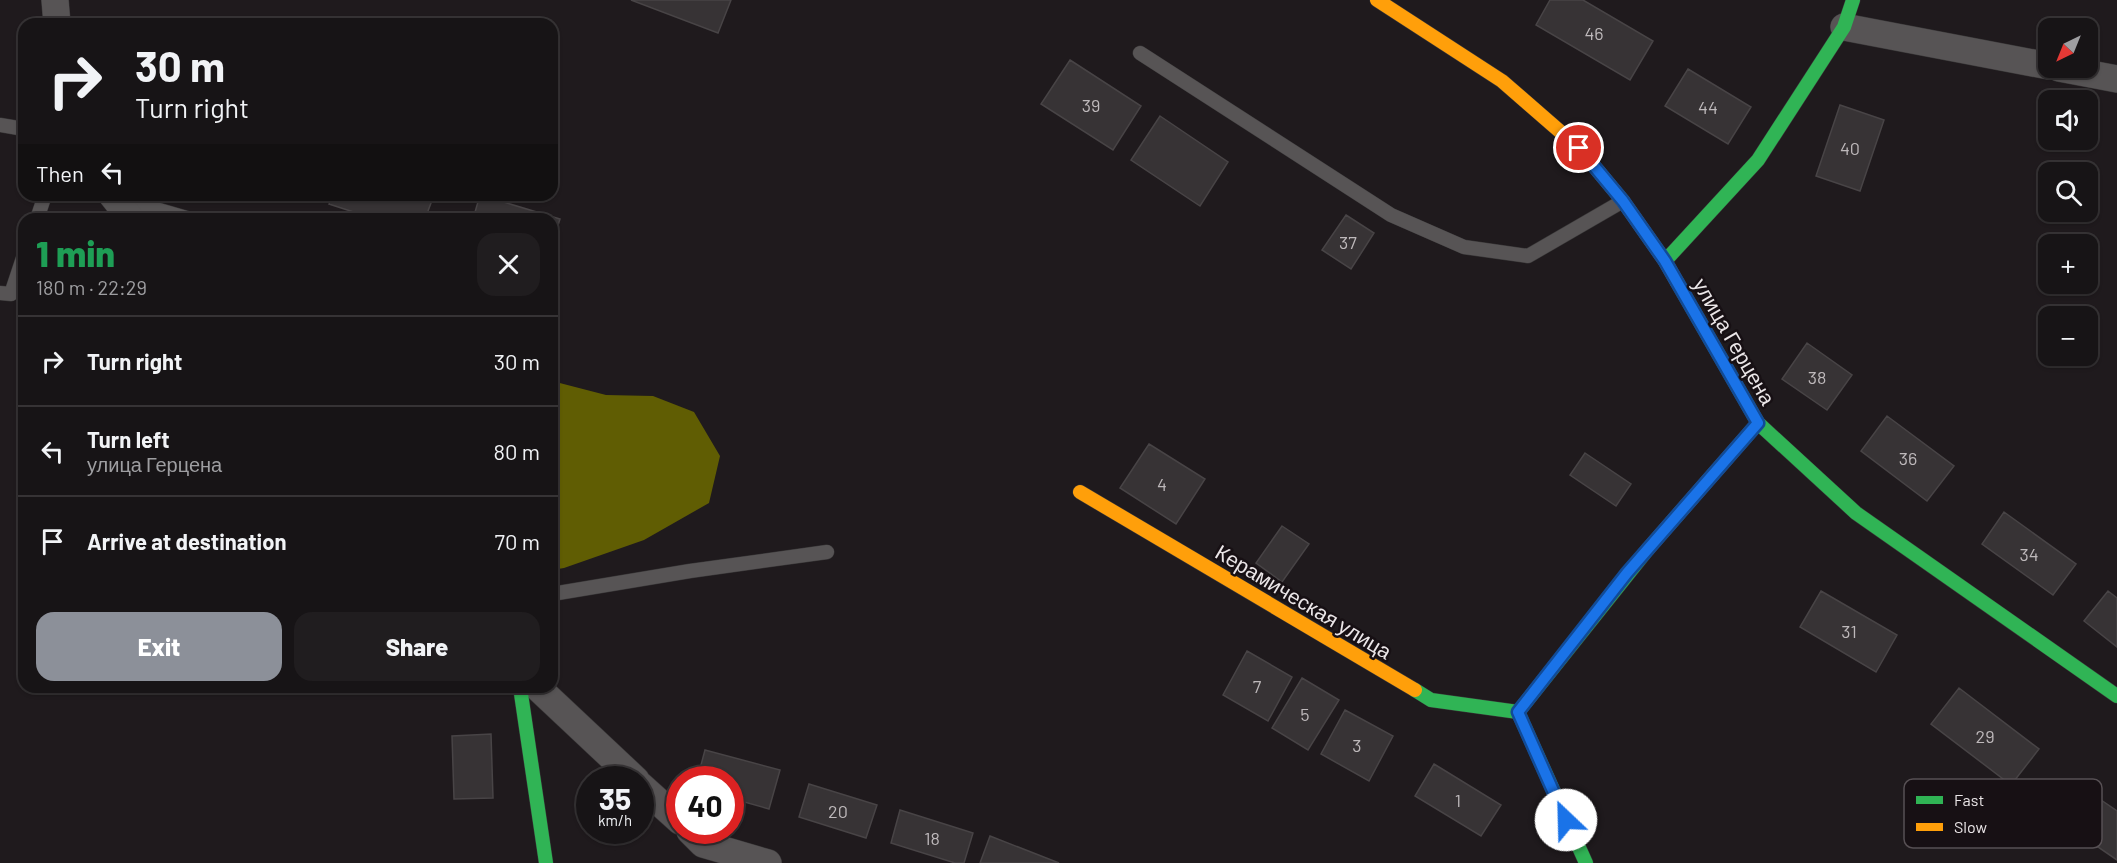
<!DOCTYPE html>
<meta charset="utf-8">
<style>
:root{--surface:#171416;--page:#201d1f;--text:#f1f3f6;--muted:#9e9ea1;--line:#363335;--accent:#8c9099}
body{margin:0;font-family:Barlow,sans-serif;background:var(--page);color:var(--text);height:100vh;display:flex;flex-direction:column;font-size:22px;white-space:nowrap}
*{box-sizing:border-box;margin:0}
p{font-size:20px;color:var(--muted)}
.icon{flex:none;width:33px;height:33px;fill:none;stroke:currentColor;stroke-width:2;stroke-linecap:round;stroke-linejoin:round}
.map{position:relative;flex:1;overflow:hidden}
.sheet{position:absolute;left:18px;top:213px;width:540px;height:480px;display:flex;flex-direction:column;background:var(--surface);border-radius:18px;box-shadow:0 2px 4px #0004,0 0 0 2px var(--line)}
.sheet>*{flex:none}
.guide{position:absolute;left:18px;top:18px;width:540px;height:183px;border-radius:18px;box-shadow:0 2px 4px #0004,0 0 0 2px var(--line);background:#171416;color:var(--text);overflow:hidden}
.needle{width:39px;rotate:223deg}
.fabs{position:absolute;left:2038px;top:18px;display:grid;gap:12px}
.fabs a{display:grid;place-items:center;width:60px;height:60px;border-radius:12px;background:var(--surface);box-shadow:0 2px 4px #0004,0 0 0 2px var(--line);font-size:30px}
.speed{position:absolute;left:576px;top:766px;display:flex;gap:12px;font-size:30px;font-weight:700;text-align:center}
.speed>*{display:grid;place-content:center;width:78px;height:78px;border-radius:50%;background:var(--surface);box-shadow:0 2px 4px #0004,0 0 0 2px var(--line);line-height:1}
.speed small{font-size:15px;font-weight:400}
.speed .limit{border:9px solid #d22;background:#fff;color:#111}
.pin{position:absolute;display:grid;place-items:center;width:51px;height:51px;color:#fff;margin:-26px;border:3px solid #fff;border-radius:50%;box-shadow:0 2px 6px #0007}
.me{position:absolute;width:66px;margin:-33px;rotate:336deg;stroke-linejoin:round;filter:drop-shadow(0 0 4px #0008)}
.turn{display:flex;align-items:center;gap:21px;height:126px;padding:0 18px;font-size:27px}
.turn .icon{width:78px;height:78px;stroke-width:2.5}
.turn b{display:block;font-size:42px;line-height:51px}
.then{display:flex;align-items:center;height:57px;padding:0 18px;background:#0003;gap:12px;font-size:22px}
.round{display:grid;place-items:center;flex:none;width:63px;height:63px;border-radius:18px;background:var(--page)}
.summary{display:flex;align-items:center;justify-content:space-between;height:102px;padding:0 18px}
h1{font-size:36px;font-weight:800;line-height:45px;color:#1e9e55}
.primary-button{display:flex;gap:12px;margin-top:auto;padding:12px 18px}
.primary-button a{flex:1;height:69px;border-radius:18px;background:var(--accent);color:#fff;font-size:24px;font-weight:800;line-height:69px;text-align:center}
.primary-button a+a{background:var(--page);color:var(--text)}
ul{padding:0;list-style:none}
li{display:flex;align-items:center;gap:18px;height:90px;padding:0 18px;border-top:2px solid var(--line)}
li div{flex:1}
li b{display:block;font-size:22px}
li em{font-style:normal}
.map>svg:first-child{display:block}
.water{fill:#605d03}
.building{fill:#373335;stroke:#484446;stroke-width:1.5}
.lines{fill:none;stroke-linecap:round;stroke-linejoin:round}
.lane-casing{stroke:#393738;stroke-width:15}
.street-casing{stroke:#393738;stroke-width:28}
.fast-casing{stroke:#393738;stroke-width:15}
.slow-casing{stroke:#393738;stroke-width:15}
.lane{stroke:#575455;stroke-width:14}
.street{stroke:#575455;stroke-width:27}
.fast{stroke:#30b455;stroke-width:14}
.slow{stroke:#ff9f0a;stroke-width:14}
.route-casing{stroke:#114b97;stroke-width:15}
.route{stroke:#1a73e8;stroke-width:10}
.labels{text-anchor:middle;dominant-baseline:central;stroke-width:5;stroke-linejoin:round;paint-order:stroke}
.number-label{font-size:18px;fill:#beb9bb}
.street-label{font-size:21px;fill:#ebe6e8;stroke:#171014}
.key{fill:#171014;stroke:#575054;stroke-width:1.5}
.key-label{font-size:16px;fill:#ebe6e8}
</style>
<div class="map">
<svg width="2117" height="863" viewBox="0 0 2117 863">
<rect width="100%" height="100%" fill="#1f1a1d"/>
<path class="water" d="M552,381L606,395L653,396L694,412L720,456L709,503L644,540L564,568L552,570Z"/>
<path class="building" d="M631,0H731L718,33Z
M1550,0H1583L1653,41L1630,80L1536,25Z
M1070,60L1141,106L1113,150L1041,104Z
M1688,69L1751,107L1728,144L1665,106Z
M1840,105L1884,120L1860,191L1816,176Z
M1160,116L1228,162L1200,206L1131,160Z
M334,195H434L425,219H375L329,204Z
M480,195L560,219L552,244V219H473Z
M1346,215L1374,233L1351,269L1322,250Z
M1807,343L1852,375L1827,410L1782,379Z
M1887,416L1954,466L1927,501L1861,451Z
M1149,444L1205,479L1176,524L1120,488Z
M1585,453L1631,484L1616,506L1570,475Z
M2004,512L2076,564L2053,595L1982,544Z
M1282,526L1309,544L1282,582L1256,563Z
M1821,591L1897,635L1876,672L1800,627Z
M2108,591L2117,598V647L2084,621Z
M1247,651L1292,677L1268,721L1223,695Z
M1302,678L1339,700L1308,750L1272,728Z
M1959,688L2039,749L2011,785L1931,724Z
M1345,710L1393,736L1369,781L1321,754Z
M491,734L493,798L454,799L452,736Z
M705,750L780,770L769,809L730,798V780H697Z
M1434,764L1501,805L1481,836L1415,796Z
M809,784L877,805L866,838L799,817Z
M2079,785L2117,811V860L2056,818Z
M900,810L973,833L964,863H955L891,843Z
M990,836L1059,863H980Z"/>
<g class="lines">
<defs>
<path id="lane" d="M1140,53L1391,215L1464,247L1528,256L1623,201
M0,125L24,129
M118,198L190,219
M37,219L45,195
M0,293L11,294L24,255
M552,594L690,571L827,552"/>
<path id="street" d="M55,0L57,24
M1844,27L2049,66
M2059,68L2117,79
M112,195L131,219
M537,687L636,780
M640,785L680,821
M690,831L703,844L768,863"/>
<path id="fast" d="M1665,261L1758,160L1844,27L1853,0
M1677,282L1758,423L1856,513L2117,696
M520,687L546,863
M1415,690L1431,700L1518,712
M1586,863L1518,712L1648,549"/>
<path id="slow" d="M1377,0L1502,81L1579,148L1623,201L1665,261L1677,282
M1080,492L1415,690
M1648,549L1758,423"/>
</defs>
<use href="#lane" class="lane-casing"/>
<use href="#street" class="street-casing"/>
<use href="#fast" class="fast-casing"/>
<use href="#slow" class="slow-casing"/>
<use href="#lane" class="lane"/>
<use href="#street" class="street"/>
<use href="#fast" class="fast"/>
<use href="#slow" class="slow"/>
</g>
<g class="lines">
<defs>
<path id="route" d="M1566,820L1518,712L1627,573L1758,423L1665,261L1623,201L1579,148"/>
</defs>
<use href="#route" class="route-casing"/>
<use href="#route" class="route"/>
</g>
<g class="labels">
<g class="number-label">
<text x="1594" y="33">46</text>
<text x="1091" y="105">39</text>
<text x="1708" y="107">44</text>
<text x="1850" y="148">40</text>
<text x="1348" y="242">37</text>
<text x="1817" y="377">38</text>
<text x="1908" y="458">36</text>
<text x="1162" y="484">4</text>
<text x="2029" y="554">34</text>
<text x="1849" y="631">31</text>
<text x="1257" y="686">7</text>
<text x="1305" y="714">5</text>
<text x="1985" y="736">29</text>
<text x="1357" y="745">3</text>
<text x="1458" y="800">1</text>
<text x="838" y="811">20</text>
<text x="932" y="838">18</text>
</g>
<g class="street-label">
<text transform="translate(1735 341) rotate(60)">улица Герцена</text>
<text transform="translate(1304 601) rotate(31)">Керамическая улица</text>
</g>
</g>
<rect x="1904" y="779" width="198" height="69" rx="9" class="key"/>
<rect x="1916" y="796" width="27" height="8" fill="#30b455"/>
<rect x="1916" y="823" width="27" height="8" fill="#ff9f0a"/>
<g class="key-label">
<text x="1954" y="806">Fast</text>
<text x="1954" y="833">Slow</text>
</g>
</svg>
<div class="fabs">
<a><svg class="needle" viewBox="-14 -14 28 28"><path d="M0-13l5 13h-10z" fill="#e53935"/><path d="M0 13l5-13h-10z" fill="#9e9ea1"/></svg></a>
<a><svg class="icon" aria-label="sound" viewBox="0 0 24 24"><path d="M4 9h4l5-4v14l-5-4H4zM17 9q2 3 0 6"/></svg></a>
<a><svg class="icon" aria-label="search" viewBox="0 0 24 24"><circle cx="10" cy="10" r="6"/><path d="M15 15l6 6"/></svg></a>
<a>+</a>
<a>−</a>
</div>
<div class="speed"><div>35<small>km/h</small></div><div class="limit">40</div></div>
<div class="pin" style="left:1579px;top:148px;background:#d93025"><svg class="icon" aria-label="arrive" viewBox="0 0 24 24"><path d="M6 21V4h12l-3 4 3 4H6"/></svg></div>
<svg class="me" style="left:1566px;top:820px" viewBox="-20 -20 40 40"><circle r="19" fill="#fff"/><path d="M0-13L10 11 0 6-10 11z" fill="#1a73e8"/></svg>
<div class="guide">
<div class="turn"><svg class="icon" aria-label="right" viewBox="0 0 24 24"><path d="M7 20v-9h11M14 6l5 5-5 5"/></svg><div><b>30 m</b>Turn right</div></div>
<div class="then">Then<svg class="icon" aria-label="left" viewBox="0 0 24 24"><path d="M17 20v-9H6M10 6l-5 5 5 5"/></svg></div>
</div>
<section class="sheet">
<div class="summary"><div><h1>1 min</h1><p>180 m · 22:29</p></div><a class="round"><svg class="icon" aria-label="close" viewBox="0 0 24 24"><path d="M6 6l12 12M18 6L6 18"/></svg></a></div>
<ul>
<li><svg class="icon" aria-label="right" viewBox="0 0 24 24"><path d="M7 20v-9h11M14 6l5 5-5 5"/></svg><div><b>Turn right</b></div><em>30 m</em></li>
<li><svg class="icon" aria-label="left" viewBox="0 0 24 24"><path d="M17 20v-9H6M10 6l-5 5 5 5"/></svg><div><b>Turn left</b><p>улица Герцена</p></div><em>80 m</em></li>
<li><svg class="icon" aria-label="arrive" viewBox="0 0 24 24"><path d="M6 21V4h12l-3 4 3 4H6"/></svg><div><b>Arrive at destination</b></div><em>70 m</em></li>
</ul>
<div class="primary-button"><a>Exit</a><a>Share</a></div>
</section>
</div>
